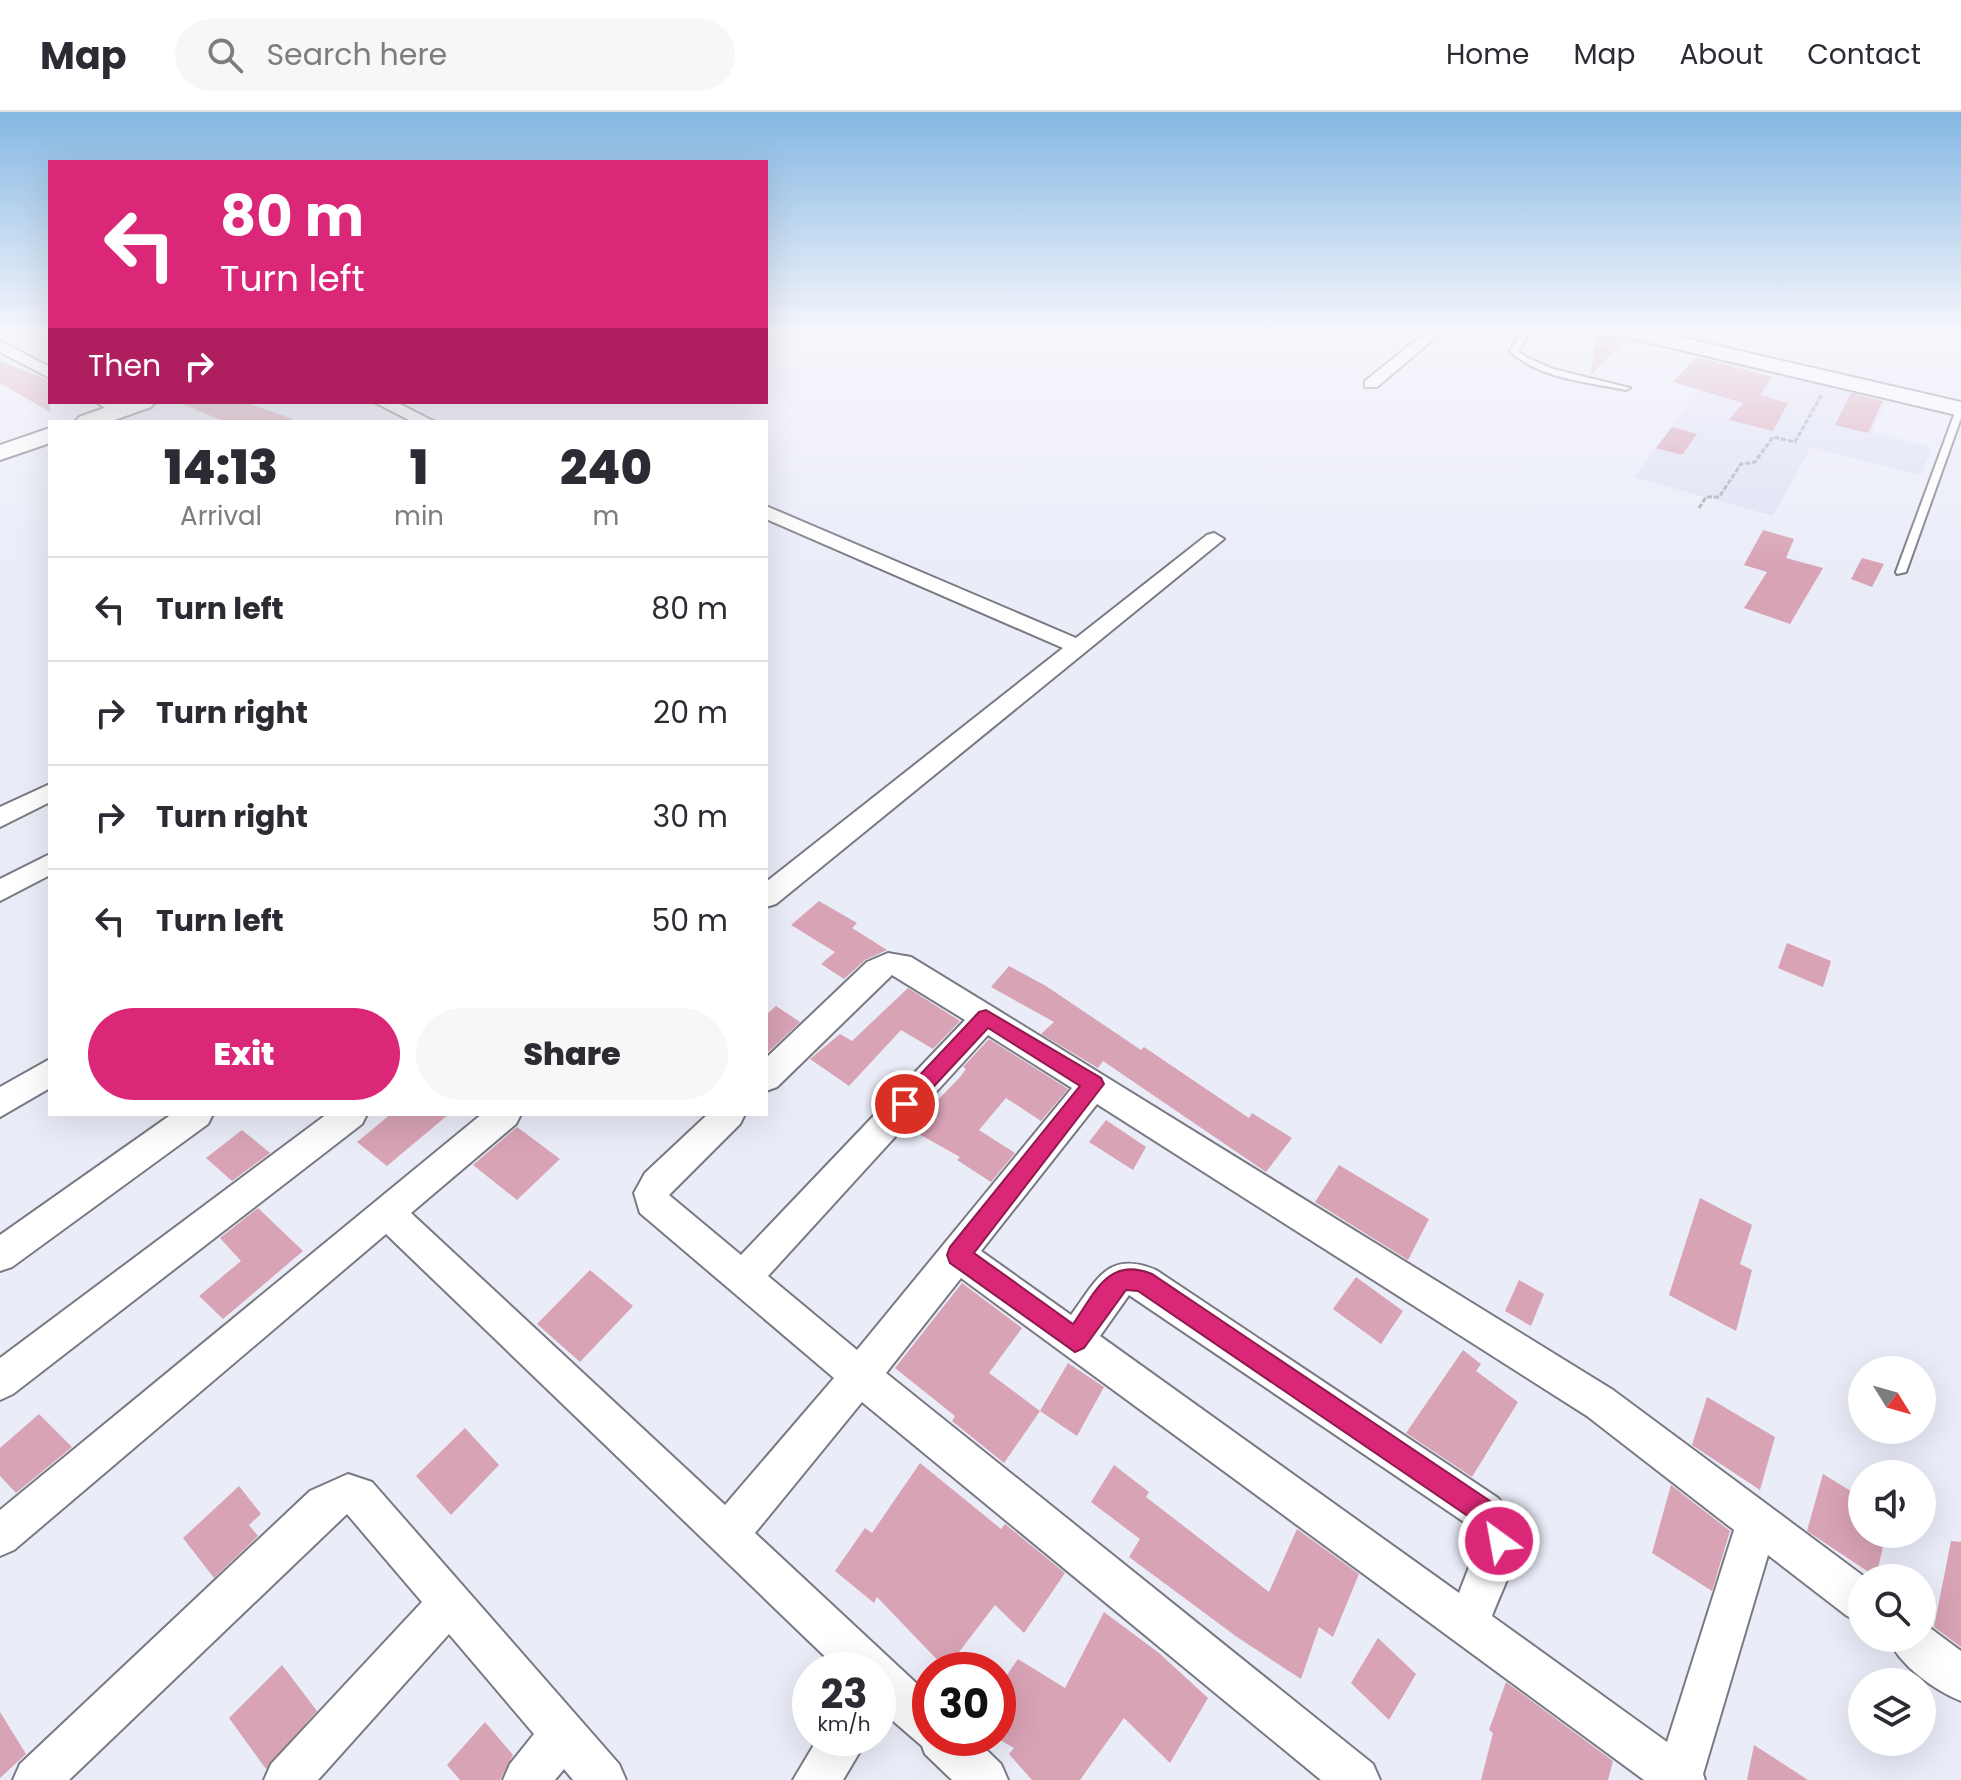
<!DOCTYPE html>
<style>
:root{--surface:#fff;--page:#f7f7f7;--text:#2b2b33;--muted:#7c7c81;--line:#e1e1e2;--accent:#db2777}
body{margin:0;font-family:Poppins,sans-serif;background:var(--page);color:var(--text);height:100vh;display:flex;flex-direction:column;font-size:30px;white-space:nowrap}
*{box-sizing:border-box;margin:0}
p{font-size:26px;color:var(--muted)}
.icon{flex:none;width:44px;height:44px;fill:none;stroke:currentColor;stroke-width:2;stroke-linecap:round;stroke-linejoin:round}
.map{position:relative;flex:1;overflow:hidden}
.side{position:absolute;left:48px;top:308px;width:720px;height:696px;display:flex;flex-direction:column;background:var(--surface);border-radius:0px;box-shadow:0 8px 32px #0002}
.side>*{flex:none}
.banner{position:absolute;left:48px;top:48px;width:720px;height:244px;border-radius:0px;box-shadow:0 8px 32px #0002;background:#db2777;color:#fff;overflow:hidden}
.needle{width:52px;rotate:127deg}
.tools{position:absolute;left:1848px;top:1244px;display:grid;gap:16px}
.tools a{display:grid;place-items:center;width:88px;height:88px;border-radius:50%;background:var(--surface);box-shadow:0 8px 32px #0002;font-size:40px}
.speed{position:absolute;left:792px;top:1540px;display:flex;gap:16px;font-size:40px;font-weight:700;text-align:center}
.speed>*{display:grid;place-content:center;width:104px;height:104px;border-radius:50%;background:var(--surface);box-shadow:0 8px 32px #0002;line-height:1}
.speed small{font-size:20px;font-weight:400}
.speed .limit{border:12px solid #d22;background:#fff;color:#111}
.pin{position:absolute;display:grid;place-items:center;width:68px;height:68px;color:#fff;margin:-34px;border:4px solid #fff;border-radius:50%;box-shadow:0 2px 8px #0007}
.me{position:absolute;width:88px;margin:-44px;rotate:328deg;stroke-linejoin:round;filter:drop-shadow(0 0 6px #0008)}
.turn{display:flex;align-items:center;gap:28px;height:168px;padding:0 40px;font-size:36px}
.turn .icon{width:104px;height:104px;stroke-width:2.5}
.turn b{display:block;font-size:56px;line-height:68px}
.then{display:flex;align-items:center;height:76px;padding:0 40px;background:#0003;gap:16px;font-size:30px}
.eta{display:flex;justify-content:space-evenly;align-items:center;height:136px;text-align:center}
.eta b{font-size:48px;font-weight:800;line-height:56px}
.primary-button{display:flex;gap:16px;margin-top:auto;padding:16px 40px}
.primary-button a{flex:1;height:92px;border-radius:48px;background:var(--accent);color:#fff;font-size:32px;font-weight:800;line-height:92px;text-align:center}
.primary-button a+a{background:var(--page);color:var(--text)}
ul{padding:0;list-style:none}
li{display:flex;align-items:center;gap:24px;height:104px;padding:0 40px;border-top:2px solid var(--line)}
li div{flex:1}
li b{display:block;font-size:30px}
li em{font-style:normal}
header{display:flex;align-items:center;gap:48px;box-sizing:border-box;height:112px;padding:0 40px;background:var(--surface);border-bottom:2px solid var(--line)}
header strong{font-size:38px}
nav{display:flex;gap:44px;margin-inline-start:auto;font-size:28px}
.search{width:560px;height:72px;background:var(--page);display:flex;align-items:center;gap:20px;box-sizing:border-box;padding:0 28px;border-radius:44px;color:var(--muted);font-size:30px}
.map>svg:first-child{display:block}
.built{fill:#dee1f4}
.building{fill:#d8a3b5}
.lines{fill:none;stroke-linecap:round;stroke-linejoin:round}
.lane-casing{stroke:#787983;stroke-width:4}
.street-casing{stroke:#787983;stroke-width:4}
.secondary-casing{stroke:#787983;stroke-width:4}
.path{stroke:#a7a9b2;stroke-width:3;stroke-dasharray:5 2;stroke-linecap:butt}
.lane{fill:#fff;fill-rule:evenodd}
.street{fill:#fff;fill-rule:evenodd}
.secondary{fill:#fff;fill-rule:evenodd}
.route{fill:#db2777;stroke:#8e194d;stroke-width:2}
</style>
<header>
<strong>Map</strong>
<div class="search"><svg class="icon" aria-label="search" viewBox="0 0 24 24"><circle cx="10" cy="10" r="6"/><path d="M15 15l6 6"/></svg>Search here</div>
<nav><a>Home</a><a>Map</a><a>About</a><a>Contact</a></nav>
</header>
<div class="map">
<svg width="1961" height="1668" viewBox="0 0 1961 1668">
<rect width="100%" height="100%" fill="#eaecf8"/>
<path class="built" d="M1724,244L1889,283L1872,320L1932,335L1921,363L1811,335L1773,404L1634,365Z"/>
<path class="building" d="M1595,220H1617L1626,227L1591,263Z
M1696,245L1772,265L1760,283L1788,291L1773,319L1729,308L1743,291L1673,270Z
M0,249L50,269V300L0,271Z
M1851,281L1883,289L1868,321L1835,313Z
M178,290H244L293,307L292,310H225Z
M1672,315L1697,322L1682,343L1656,336Z
M1763,418L1794,427L1786,446L1823,456L1790,512L1744,496L1767,460L1744,453Z
M1862,446L1884,452L1872,475L1851,467Z
M819,789L857,811L852,816L887,838L865,848L844,867L821,852L835,840L791,813Z
M1787,831L1831,849L1823,875L1778,856Z
M1009,854L1046,874L1141,938L1144,935L1249,1006L1252,1001L1292,1026L1266,1060L1103,949L1098,956L1041,922L1054,910L991,875Z
M908,876L960,909L933,937L901,918L849,974L810,947L840,922L852,929Z
M776,894L800,910L766,942V903Z
M989,927L1068,977L1041,1009L1006,986L979,1018L1015,1041L991,1070L957,1048L960,1045L910,1017L961,964L966,957L963,955Z
M391,1002H449L387,1054L357,1030Z
M1106,1008L1146,1035L1133,1058L1089,1030Z
M517,1015L560,1047L517,1088L473,1053Z
M242,1018L270,1041L232,1069L206,1046Z
M1339,1053L1429,1107L1408,1148L1315,1090Z
M1700,1086L1752,1113L1740,1152L1752,1158L1736,1219L1669,1183Z
M258,1096L303,1139L223,1207L199,1184L241,1149L220,1126Z
M590,1158L633,1194L580,1250L537,1212Z
M1356,1165L1403,1199L1381,1232L1333,1197Z
M1519,1168L1544,1182L1531,1214L1505,1199Z
M962,1171L1022,1216L989,1261L1040,1299L1004,1351L952,1309L955,1304L895,1256Z
M1463,1238L1481,1252L1476,1259L1518,1290L1472,1365L1406,1321Z
M1068,1251L1104,1275L1077,1324L1040,1299Z
M1707,1285L1775,1325L1760,1378L1692,1333Z
M39,1302L72,1335L16,1381L0,1364V1336Z
M465,1316L499,1353L451,1403L416,1364Z
M920,1351L1001,1417L1005,1412L1065,1461L1024,1521L995,1493L946,1557L877,1485L874,1491L835,1459L865,1416L872,1421Z
M1114,1353L1149,1380L1146,1385L1269,1480L1297,1417L1359,1462L1333,1525L1319,1515L1301,1567L1237,1525L1129,1445L1140,1427L1091,1390Z
M1823,1362L1862,1386V1422H1886L1876,1465L1807,1419Z
M1671,1373L1730,1419L1712,1479L1652,1441Z
M239,1374L261,1402L249,1413L258,1424L214,1466L183,1426Z
M1951,1429L1961,1430V1535L1934,1515Z
M1104,1500L1159,1541L1208,1586L1170,1651L1124,1606L1080,1668H1032L1009,1642L1014,1636L998,1627V1576L1018,1547L1065,1576Z
M1378,1526L1416,1562L1389,1608L1351,1571Z
M282,1553L317,1599L266,1657L229,1606Z
M1506,1570L1613,1649L1608,1668H1481L1493,1621L1489,1618Z
M0,1600L26,1642L0,1666Z
M485,1610L513,1643L500,1668H460L447,1653Z
M1754,1633L1808,1668H1747Z"/>
<g class="lines">
<defs>
<path id="lane" d="M1522,220H1530L1518,239L1526,245L1553,257L1630,276L1626,278C1588,270 1539,267 1510,239Z
M1957,295H1961V306L1906,460L1897,462L1896,460Z"/>
<path id="street" d="M1426,220H1442L1377,275H1365V269Z
M0,229L50,255V266L0,240Z
M96,290H116L127,298L125,301H113Z
M374,290H396L435,310H413Z
M766,394L1076,526L1207,423L1214,421L1224,427L776,792L766,795V770L1063,536L766,407Z
M50,672V690L0,715V695Z
M50,742V763L0,789V767Z
M888,841L911,845L996,897L1613,1278L1866,1466H1862V1510L1847,1504L1768,1443L1703,1662L1705,1668H1644L961,1166L886,1261L1373,1652L1380,1668H1321L862,1290L755,1421L930,1584V1626H974L1001,1652L1008,1668H952L925,1642L922,1634L878,1596V1558H839L386,1122L14,1438L0,1444V1398L482,1002H521L516,1012L411,1101L725,1393L834,1266L640,1101L634,1081L645,1061L708,1002H745L740,1012L669,1083L741,1143L965,908L892,863L777,975L766,979V946L867,850ZM988,923L1072,976L857,1238L768,1164ZM1097,992L1587,1304L1734,1418L1667,1630L1492,1504C1508,1462 1534,1425 1498,1386L1156,1158C1107,1138 1097,1168 1071,1203L981,1139ZM1129,1183L1470,1414L1479,1429L1459,1481L1100,1224Z
M50,947V976L0,1005V975Z
M172,1002H213L208,1012L12,1155L0,1159V1123Z
M327,1002H367L362,1012L13,1282L0,1288V1246Z
M348,1362L372,1370L619,1652L626,1668H573L564,1657L555,1668H503L510,1652L534,1622L449,1522L318,1668H264L271,1652L422,1490L347,1402L69,1668H13L20,1652L310,1379Z
M1922,1510L1961,1539V1589C1934,1578 1899,1553 1888,1526H1922Z
M818,1626H868L843,1668H793Z"/>
<path id="secondary" d="M1620,220H1658L1961,290V304L1630,226Z
M121,290H155L151,295L109,310H75L79,305Z
M50,316V331L0,348V333Z"/>
</defs>
<use href="#lane" class="lane-casing"/>
<use href="#street" class="street-casing"/>
<use href="#secondary" class="secondary-casing"/>
<path class="path" d="M1699,396L1706,385H1719L1741,352L1755,350L1773,325L1795,330L1822,282"/>
<use href="#lane" class="lane"/>
<use href="#street" class="street"/>
<use href="#secondary" class="secondary"/>
</g>
<linearGradient id="sky" x2="0" y2="1"><stop stop-color="#84b7e3"/><stop offset="0.48" stop-color="#f6f6fc"/><stop offset="1" stop-color="#f6f6fc" stop-opacity="0"/></linearGradient>
<rect width="1961" height="454" fill="url(#sky)"/>
<path class="route" d="M986,898L1101,966L1104,972L974,1141L1073,1212C1095,1181 1108,1144 1152,1162L1493,1391C1505,1404 1516,1420 1508,1438L1499,1442L1489,1438L1483,1419L1475,1409L1138,1179L1126,1178L1084,1236L1075,1240L950,1151L947,1143L950,1135L1080,974L988,916L912,998H898L895,992L898,986L979,900Z"/>
</svg>
<div class="tools">
<a><svg class="needle" viewBox="-14 -14 28 28"><path d="M0-13l5 13h-10z" fill="#e53935"/><path d="M0 13l5-13h-10z" fill="#7c7c81"/></svg></a>
<a><svg class="icon" aria-label="sound" viewBox="0 0 24 24"><path d="M4 9h4l5-4v14l-5-4H4zM17 9q2 3 0 6"/></svg></a>
<a><svg class="icon" aria-label="search" viewBox="0 0 24 24"><circle cx="10" cy="10" r="6"/><path d="M15 15l6 6"/></svg></a>
<a><svg class="icon" aria-label="layers" viewBox="0 0 24 24"><path d="M12 4l9 5-9 5-9-5zM3 14l9 5 9-5"/></svg></a>
</div>
<div class="speed"><div>23<small>km/h</small></div><div class="limit">30</div></div>
<div class="pin" style="left:905px;top:992px;background:#d93025"><svg class="icon" aria-label="arrive" viewBox="0 0 24 24"><path d="M6 21V4h12l-3 4 3 4H6"/></svg></div>
<svg class="me" style="left:1499px;top:1429px" viewBox="-20 -20 40 40"><circle r="17" fill="#db2777" stroke="#fff" stroke-width="3"/><path d="M0-11L8 9 0 5-8 9z" fill="#fff"/></svg>
<div class="banner">
<div class="turn"><svg class="icon" aria-label="left" viewBox="0 0 24 24"><path d="M17 20v-9H6M10 6l-5 5 5 5"/></svg><div><b>80 m</b>Turn left</div></div>
<div class="then">Then<svg class="icon" aria-label="right" viewBox="0 0 24 24"><path d="M7 20v-9h11M14 6l5 5-5 5"/></svg></div>
</div>
<section class="side">
<div class="eta">
<div><b>14:13</b><p>Arrival</p></div>
<div><b>1</b><p>min</p></div>
<div><b>240</b><p>m</p></div>
</div>
<ul>
<li><svg class="icon" aria-label="left" viewBox="0 0 24 24"><path d="M17 20v-9H6M10 6l-5 5 5 5"/></svg><div><b>Turn left</b></div><em>80 m</em></li>
<li><svg class="icon" aria-label="right" viewBox="0 0 24 24"><path d="M7 20v-9h11M14 6l5 5-5 5"/></svg><div><b>Turn right</b></div><em>20 m</em></li>
<li><svg class="icon" aria-label="right" viewBox="0 0 24 24"><path d="M7 20v-9h11M14 6l5 5-5 5"/></svg><div><b>Turn right</b></div><em>30 m</em></li>
<li><svg class="icon" aria-label="left" viewBox="0 0 24 24"><path d="M17 20v-9H6M10 6l-5 5 5 5"/></svg><div><b>Turn left</b></div><em>50 m</em></li>
</ul>
<div class="primary-button"><a>Exit</a><a>Share</a></div>
</section>
</div>
